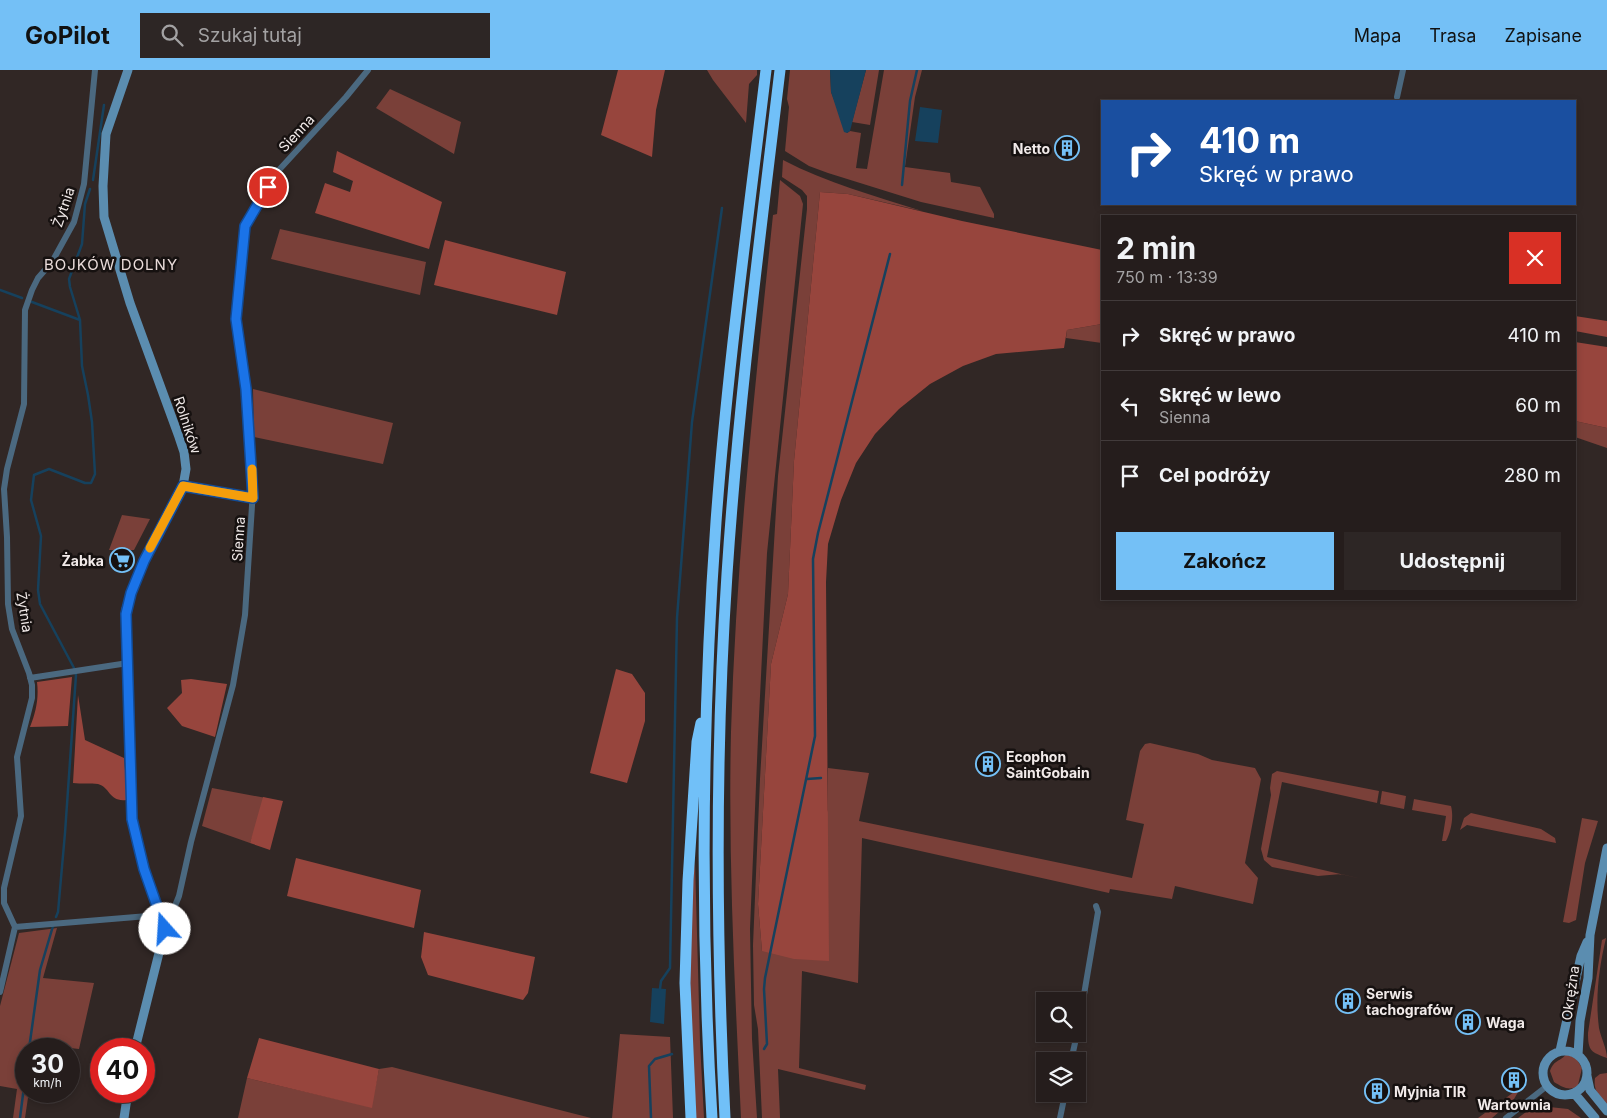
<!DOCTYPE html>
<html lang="pl">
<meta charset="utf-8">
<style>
:root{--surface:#251d1c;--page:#2d2625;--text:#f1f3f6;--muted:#a3a2a3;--line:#423b3b;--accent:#74c0f6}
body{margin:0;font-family:Inter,sans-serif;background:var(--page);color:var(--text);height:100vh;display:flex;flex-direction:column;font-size:19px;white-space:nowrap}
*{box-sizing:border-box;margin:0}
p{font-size:16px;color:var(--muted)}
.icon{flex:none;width:28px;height:28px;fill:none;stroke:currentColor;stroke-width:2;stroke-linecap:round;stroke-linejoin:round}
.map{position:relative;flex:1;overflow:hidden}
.side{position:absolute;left:1101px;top:145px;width:475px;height:385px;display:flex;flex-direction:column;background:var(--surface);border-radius:0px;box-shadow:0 2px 8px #0003,0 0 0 1px var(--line)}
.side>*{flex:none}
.banner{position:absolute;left:1101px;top:30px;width:475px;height:105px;border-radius:0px;box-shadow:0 2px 8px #0003,0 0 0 1px var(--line);background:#1a4fa0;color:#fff;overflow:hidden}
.buttons{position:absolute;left:1036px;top:922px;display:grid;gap:10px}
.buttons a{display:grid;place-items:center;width:50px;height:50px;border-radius:0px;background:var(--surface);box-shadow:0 2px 8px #0003,0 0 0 1px var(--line);font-size:25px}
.speed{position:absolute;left:15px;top:968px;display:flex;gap:10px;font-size:25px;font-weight:700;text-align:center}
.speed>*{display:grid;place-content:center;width:65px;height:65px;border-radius:50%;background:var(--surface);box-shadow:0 2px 8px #0003,0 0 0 1px var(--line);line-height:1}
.speed small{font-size:12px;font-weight:400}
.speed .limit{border:8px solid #d22;background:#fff;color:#111}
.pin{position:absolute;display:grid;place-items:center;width:42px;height:42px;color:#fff;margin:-21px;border:2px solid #fff;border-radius:50%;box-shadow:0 1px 5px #0007}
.me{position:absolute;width:55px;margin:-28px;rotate:341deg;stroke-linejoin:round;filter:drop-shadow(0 0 4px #0008)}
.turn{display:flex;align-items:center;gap:18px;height:105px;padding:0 15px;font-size:22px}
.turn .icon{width:65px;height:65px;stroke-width:2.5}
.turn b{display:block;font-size:35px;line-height:42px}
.round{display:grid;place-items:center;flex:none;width:52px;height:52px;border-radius:0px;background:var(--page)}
.headline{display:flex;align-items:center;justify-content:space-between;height:85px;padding:0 15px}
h1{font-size:30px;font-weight:700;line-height:38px}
.cta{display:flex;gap:10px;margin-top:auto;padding:10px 15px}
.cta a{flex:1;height:58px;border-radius:0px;background:var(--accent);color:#111;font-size:20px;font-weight:700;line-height:58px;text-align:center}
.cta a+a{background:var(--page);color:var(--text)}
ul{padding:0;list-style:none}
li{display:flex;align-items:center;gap:15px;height:70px;padding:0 15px;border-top:1px solid var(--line)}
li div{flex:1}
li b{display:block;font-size:19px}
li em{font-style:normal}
header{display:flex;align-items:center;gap:30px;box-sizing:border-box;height:70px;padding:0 25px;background:var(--accent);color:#111}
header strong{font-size:24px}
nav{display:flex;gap:28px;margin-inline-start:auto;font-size:18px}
.search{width:350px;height:45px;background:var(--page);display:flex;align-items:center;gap:12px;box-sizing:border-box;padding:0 18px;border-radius:0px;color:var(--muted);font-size:19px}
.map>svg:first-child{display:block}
.green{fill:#7a4039}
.forest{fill:#97453d}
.water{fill:#16415d}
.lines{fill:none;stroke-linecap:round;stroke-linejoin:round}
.stream{stroke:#16415d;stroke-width:2.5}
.street{stroke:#4b6980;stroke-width:6}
.secondary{stroke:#5b8db0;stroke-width:9}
.highway{stroke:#71c0f8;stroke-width:11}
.route-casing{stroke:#114b97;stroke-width:12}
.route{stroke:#1a73e8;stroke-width:9}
.slow{stroke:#f59e0b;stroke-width:9}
.labels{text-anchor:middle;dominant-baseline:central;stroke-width:5;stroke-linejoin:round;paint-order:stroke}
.street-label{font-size:14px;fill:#f1eae9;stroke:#161110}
.poi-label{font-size:14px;font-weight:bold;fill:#f1eae9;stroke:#161110;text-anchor:start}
.neighbourhood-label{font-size:15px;letter-spacing:1px;fill:#eadcda;stroke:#161110}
</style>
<header>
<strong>GoPilot</strong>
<div class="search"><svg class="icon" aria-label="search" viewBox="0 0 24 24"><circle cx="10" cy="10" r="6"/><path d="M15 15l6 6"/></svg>Szukaj tutaj</div>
<nav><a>Mapa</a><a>Trasa</a><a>Zapisane</a></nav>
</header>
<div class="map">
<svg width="1607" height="1048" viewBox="0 0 1607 1048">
<rect width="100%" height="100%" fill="#312725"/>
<path class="green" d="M707,0H757V5L749,14L746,53L713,10Z
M790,0H830L831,22L847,63L850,61L861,63L856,98L867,99L884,0H922L915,27L905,97L950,103L951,112L980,117L994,144V148L921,132L828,103L809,96L785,81L789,37L787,29Z
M866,0H879L870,55L852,52Z
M390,19L461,52L454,84L376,38Z
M783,90C827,113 875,126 922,141L848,124L820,122L794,391L788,524L771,594L758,834L762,881L828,740V698L869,703L859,751L1132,808L1144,754L1126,750L1140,681L1145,674L1150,673L1198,684L1212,690L1255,698L1261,709L1245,793L1258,808L1253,834L1175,816L1172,829L1110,819L1109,823L862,768L858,913L802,901L799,998L866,1015L865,1020L778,999L780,1048H762L758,959L754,935L753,875L760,709L778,406L807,139V126L802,120L782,107Z
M780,110L800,126L803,134L767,483L758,667L750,859L752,969L757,1048H741C735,920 728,790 731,662C736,489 755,317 773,145L777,144Z
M280,159L426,192L420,225L271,189Z
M1102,254V273L1066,268L1067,260Z
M253,319L393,353L383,394L254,367Z
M1575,351L1607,358V378L1575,367Z
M122,445L150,449L134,480H109Z
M1277,701L1379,721L1377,733L1282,712L1267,787L1362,809L1341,804L1318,806L1272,797L1264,790L1261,779L1271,725L1270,718L1272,704Z
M212,718L266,728L250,773L202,756Z
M1382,721L1406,726L1404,739L1380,734Z
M1414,729L1451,736C1454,747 1451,762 1446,771H1442L1446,746L1412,740Z
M1471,743L1541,759L1555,768L1556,773L1467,755L1460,760L1464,748Z
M1582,748L1598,751L1585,793L1576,850L1569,853L1563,852Z
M695,791L700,972L704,1048H696C692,963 685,876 695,791Z
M57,858L43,908L94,913L79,979L36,974L35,979H26V1021H29L25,1048H13L17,1019L0,1016V936L19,863Z
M1606,868C1599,898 1595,927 1599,958C1601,968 1607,979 1607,988C1591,982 1588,981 1588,963L1602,870Z
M620,964L670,967L673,1048H612Z
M1566,984L1576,988L1582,998L1578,1015C1571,1022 1562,1017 1554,1012L1550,1001C1554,989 1561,992 1566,984Z
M392,997L591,1048H238L247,1008L371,1037L379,999Z
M1607,1003V1035C1599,1026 1593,1020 1595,1008L1600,1004Z
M1521,1017L1514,1029L1492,1048H1478Z
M1537,1034L1540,1036L1568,1039L1581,1048H1518Z"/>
<path class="forest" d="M618,0H665L656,40L652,87L601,65Z
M337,81L442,132L429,179L315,143L325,113L350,122L353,111L333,102Z
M820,122L848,124L962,151L1102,180V254L1067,260L1064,278L996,284L963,296L930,314L899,339L875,364L856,393L841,430L828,474L826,512L829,891L794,889L762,881L758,834L771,594L788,524L794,391Z
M445,170L566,202L557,245L434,215Z
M1575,246L1607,251V267L1575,261Z
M1575,272L1607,277V358L1575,351Z
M616,599L632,604L645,623V651L627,713L590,703Z
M72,607L68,656L30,657C36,642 39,628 37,612Z
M191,609L227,614L215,667L182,656L167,638L182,623L181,610Z
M78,625L85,670L124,688L127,724L126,730C109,732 110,717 98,714C91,713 81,714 73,713Z
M263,727L283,731L270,780L250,773Z
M296,788L421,820L414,858L287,826Z
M424,862L535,887L528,923L523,930L428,905L421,887Z
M259,968L379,999L372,1038L247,1008Z"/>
<path class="water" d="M830,0H866L850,61L847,63L844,62L831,22Z
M920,37L942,40L938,73L915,71Z
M652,918L666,919L664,954L650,952Z"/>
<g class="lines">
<path class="stream" d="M93,110L104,35
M902,115L910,31L917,0
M0,220L22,228
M32,232L80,250
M807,709L821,708
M56,847L58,842L65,763L76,605L74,598L40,534L38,520L41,466L31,430L34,405L49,399L85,413H91L95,404L92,352L88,325L82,296L80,250L70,217L69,209L82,174L85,134L90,119
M660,919L661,911L670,898L677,548L692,352L722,138
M29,979L40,900L53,856
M764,979L767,974L764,919L765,908L815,666L813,489L818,463L890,184
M20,1048L26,1001
M651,1048L649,996L655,989L672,984"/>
<path class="street" d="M95,0L84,114L74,152L52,192L38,208L32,220L25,240L24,334L7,399L4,419L7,467L8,534L12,559L29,603L32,615V628L17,687L21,746L4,818V833L15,857L160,845
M1397,27L1403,0
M183,416L253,428
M30,608L128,593
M164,853L172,843L179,826L191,772L233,615L245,545L253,420L246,319L236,249L245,156L257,133L278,101L346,27L368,0
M0,922L15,857
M1078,960L1098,842L1096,836
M1071,991L1077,964
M1060,1048L1065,1024
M1506,1048L1547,1016"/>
<path class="secondary" d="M128,0L106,64L103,116L104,147L130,233L179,367L184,382L186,399L183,416L144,491L126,539L132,749L144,799L165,859L135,979
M1543 1003a22 22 0 1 1 44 0a22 22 0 1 1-44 0Z
M1560,981L1581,886L1587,872
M1578,985L1580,951L1588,908L1590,865L1607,778
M1587,1006L1590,1020L1607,1041
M1574,1023L1595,1048
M124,1048L128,1021"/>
<path class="highway" d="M691,1048L685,913L688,811L697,672L701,653
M712,1048C700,849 702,650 716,452C727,301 748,150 766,0
M725,1048C716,867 715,685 727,504C738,336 760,168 780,0"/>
</g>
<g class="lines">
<defs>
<path id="route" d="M165,859L144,799L132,749L126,544L131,523L144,491L183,416L253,428L246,319L236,249L245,156L268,117"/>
</defs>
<use href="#route" class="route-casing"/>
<use href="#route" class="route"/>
<path class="slow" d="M150,478L183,416L253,428L252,399"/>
</g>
<defs>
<symbol id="building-ring" viewBox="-11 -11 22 22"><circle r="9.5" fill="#161110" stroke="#74c0f6" stroke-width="1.5"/><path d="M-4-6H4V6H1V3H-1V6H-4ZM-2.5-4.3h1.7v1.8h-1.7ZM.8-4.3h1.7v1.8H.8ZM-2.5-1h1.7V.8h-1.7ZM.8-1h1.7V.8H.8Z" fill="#74c0f6"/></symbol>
<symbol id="supermarket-ring" viewBox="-11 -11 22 22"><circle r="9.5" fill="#161110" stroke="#74c0f6" stroke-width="1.5"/><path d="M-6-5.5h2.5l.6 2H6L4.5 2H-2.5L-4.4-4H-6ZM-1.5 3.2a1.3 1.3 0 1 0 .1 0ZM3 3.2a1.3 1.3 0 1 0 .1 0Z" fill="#74c0f6"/></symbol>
</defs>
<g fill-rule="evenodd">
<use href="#building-ring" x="1053" y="64" width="28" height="28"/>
<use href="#supermarket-ring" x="108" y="476" width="28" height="28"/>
<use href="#building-ring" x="974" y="680" width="28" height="28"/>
<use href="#building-ring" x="1334" y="917" width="28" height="28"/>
<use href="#building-ring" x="1454" y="938" width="28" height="28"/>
<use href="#building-ring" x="1500" y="996" width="28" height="28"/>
<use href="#building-ring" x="1363" y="1007" width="28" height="28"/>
</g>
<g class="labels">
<g class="street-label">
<text transform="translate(296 63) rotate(-47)">Sienna</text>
<text transform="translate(63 137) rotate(-71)">Żytnia</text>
<text transform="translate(188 355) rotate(72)">Rolników</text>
<text transform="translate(238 469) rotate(-86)">Sienna</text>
<text transform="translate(25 542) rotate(81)">Żytnia</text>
<text transform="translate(1570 923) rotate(-82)">Okrężna</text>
</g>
<g class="poi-label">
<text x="1050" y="78" text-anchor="end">Netto</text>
<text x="104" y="490" text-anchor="end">Żabka</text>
<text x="1006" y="686">Ecophon<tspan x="1006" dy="16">SaintGobain</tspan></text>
<text x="1366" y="923">Serwis<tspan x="1366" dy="16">tachografów</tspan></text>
<text x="1486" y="952">Waga</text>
<text x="1394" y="1021">Myjnia TIR</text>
<text x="1514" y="1034" text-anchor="middle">Wartownia</text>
</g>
<g class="neighbourhood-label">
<text x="111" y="194">BOJKÓW DOLNY</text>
</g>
</g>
</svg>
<div class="buttons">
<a><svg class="icon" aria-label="search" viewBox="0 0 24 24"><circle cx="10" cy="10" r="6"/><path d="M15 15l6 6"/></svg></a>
<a><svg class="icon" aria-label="layers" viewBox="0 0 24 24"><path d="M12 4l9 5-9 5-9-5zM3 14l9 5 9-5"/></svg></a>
</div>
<div class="speed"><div>30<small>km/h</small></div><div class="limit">40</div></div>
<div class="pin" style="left:268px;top:117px;background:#d93025"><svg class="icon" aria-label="arrive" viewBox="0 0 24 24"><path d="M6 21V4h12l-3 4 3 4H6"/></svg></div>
<svg class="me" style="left:165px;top:859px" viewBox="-20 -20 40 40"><circle r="19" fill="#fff"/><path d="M0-13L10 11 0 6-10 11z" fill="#1a73e8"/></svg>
<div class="banner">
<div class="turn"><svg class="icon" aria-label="right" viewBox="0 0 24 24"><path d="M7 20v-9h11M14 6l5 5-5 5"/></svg><div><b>410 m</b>Skręć w prawo</div></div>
</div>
<section class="side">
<div class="headline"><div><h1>2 min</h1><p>750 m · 13:39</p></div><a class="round" style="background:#d93025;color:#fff"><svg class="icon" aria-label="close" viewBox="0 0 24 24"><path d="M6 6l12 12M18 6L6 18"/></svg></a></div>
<ul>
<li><svg class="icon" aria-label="right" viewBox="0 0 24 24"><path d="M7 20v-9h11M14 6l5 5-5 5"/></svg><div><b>Skręć w prawo</b></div><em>410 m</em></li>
<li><svg class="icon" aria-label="left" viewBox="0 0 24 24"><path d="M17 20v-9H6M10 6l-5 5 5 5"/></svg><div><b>Skręć w lewo</b><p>Sienna</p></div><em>60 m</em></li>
<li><svg class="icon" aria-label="arrive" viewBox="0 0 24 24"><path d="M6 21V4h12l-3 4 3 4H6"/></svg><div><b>Cel podróży</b></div><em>280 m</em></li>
</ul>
<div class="cta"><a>Zakończ</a><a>Udostępnij</a></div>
</section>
</div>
